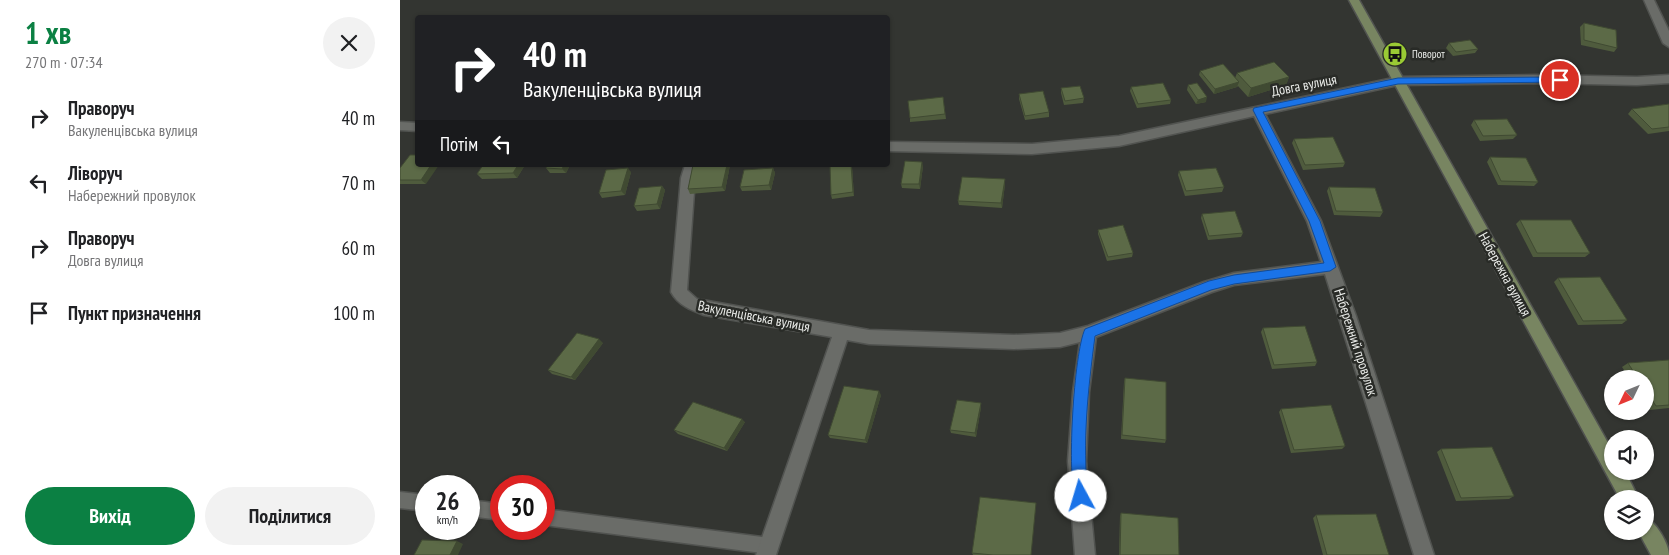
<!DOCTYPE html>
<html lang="uk">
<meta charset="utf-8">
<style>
:root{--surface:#fff;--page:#f2f2f2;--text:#202124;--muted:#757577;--accent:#0b8043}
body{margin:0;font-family:"PT Sans Narrow",sans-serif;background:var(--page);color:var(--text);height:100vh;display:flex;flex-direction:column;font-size:19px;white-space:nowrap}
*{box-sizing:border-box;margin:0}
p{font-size:16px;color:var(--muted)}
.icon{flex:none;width:28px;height:28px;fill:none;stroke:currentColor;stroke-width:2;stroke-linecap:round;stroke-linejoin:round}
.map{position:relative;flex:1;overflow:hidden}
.panel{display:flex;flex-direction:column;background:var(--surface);width:400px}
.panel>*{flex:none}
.hud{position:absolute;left:15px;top:15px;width:475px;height:152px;border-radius:5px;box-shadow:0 1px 4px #0004;background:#202124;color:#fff;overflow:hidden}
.needle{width:32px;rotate:227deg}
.fabs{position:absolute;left:1204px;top:370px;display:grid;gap:10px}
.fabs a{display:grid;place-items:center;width:50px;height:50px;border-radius:50%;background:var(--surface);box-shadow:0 1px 4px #0004;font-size:25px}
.speed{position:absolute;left:15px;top:475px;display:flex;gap:10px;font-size:25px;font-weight:700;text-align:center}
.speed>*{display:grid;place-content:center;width:65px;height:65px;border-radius:50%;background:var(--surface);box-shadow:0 1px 4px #0004;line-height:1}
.speed small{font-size:12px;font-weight:400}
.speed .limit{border:8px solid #d22;background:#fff;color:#111}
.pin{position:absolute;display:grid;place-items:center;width:42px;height:42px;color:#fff;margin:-21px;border:2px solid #fff;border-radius:50%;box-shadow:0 1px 5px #0007}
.me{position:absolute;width:55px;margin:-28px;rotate:354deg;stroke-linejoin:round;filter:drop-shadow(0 0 4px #0008)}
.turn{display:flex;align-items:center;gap:18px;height:105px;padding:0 25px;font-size:22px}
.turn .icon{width:65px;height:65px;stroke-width:2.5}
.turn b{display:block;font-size:35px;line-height:42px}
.then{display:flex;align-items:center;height:48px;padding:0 25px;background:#0003;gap:10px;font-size:19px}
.round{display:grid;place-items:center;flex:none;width:52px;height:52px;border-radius:26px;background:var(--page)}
.summary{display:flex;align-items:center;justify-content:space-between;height:85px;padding:0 25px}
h1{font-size:30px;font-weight:700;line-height:38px;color:var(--accent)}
.button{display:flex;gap:10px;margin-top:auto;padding:10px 25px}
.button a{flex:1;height:58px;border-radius:30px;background:var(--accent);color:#fff;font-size:20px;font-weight:700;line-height:58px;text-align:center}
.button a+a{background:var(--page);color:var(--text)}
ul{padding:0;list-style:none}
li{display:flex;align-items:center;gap:15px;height:65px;padding:0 25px}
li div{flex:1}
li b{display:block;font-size:19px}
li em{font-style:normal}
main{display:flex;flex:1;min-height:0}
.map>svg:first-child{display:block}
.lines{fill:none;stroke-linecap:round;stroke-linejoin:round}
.lane-casing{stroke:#515350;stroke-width:3}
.street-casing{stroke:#515350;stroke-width:3}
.secondary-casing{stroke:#515350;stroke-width:3}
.lane{fill:#6a6c68;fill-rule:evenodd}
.street{fill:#6a6c68;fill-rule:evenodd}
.secondary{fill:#788561;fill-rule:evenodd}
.wall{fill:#4f5b3d}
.shaded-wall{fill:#404a32}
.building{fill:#5c6a47;stroke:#404a32}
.route{fill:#1a73e8;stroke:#114b97}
.labels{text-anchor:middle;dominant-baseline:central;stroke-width:5;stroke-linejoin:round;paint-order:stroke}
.far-poi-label{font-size:11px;fill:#eceeeb;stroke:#292b27;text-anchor:start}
.street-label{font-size:14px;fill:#eceeeb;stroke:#292b27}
</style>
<main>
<section class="panel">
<div class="summary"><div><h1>1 хв</h1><p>270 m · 07:34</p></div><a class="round"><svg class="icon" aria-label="close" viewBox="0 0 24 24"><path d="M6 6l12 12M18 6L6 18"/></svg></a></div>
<ul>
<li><svg class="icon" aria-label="right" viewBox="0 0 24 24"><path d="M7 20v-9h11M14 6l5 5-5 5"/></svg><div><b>Праворуч</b><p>Вакуленцівська вулиця</p></div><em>40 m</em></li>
<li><svg class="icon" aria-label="left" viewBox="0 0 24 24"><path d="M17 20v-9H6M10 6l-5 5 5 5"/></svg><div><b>Ліворуч</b><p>Набережний провулок</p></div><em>70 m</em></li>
<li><svg class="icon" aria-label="right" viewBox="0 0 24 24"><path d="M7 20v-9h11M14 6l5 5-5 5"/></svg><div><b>Праворуч</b><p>Довга вулиця</p></div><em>60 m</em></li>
<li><svg class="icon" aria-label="arrive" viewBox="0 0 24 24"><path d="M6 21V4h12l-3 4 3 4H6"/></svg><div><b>Пункт призначення</b></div><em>100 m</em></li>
</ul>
<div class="button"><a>Вихід</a><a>Поділитися</a></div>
</section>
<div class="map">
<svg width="1269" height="555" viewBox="0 0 1269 555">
<rect width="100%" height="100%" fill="#333531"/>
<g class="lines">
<defs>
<path id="lane" d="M0,492L26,495V511L0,508Z
M69,500L101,504V520L69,516Z
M144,509L369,538L375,540L377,546L375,552L369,554L144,525Z"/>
<path id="street" d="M1244,0H1254L1269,31V47L1263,43Z
M1141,75L1237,77L1269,75V83L1237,85L1141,83L998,85L865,114L921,221L956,316L1034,555H1014L925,274L834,285L812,292L696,337L689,392L686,461L695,555H675L668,461L673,392L680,342L660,347L614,349L469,344L447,340L376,555H356L432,337L304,315C291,310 278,305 271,292L281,178L285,165H299L295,178L287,290L297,299L469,330L614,335L660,333L688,326L804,282L834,273L921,262L907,221L854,116L719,146L632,154L488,151V142L632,144L719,136L998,77Z
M0,122L18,123V131L0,130Z"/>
<path id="secondary" d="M949,0H959L1212,450V471H1225L1239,499H1220Z
M1245,517C1255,521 1269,543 1269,555H1251L1238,531H1245Z"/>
</defs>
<use href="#lane" class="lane-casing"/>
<use href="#street" class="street-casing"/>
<use href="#secondary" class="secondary-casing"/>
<use href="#lane" class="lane"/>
<use href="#street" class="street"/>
<use href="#secondary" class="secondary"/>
</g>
<path class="wall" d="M1184,23L1217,48L1214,52L1181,45L1180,27Z
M1049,43L1078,49L1075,53L1053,56L1046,48Z
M800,71L835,78L837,73L889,77L886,85L848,97L838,86L837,87L814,94L799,75Z
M788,85L806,102L796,104L787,90Z
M731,87L771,100L770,104L737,108L730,91Z
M661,88L684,98L683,103L664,105L661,93Z
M619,94L649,112V117L625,120L619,99Z
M543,97L546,119L510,122V118Z
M1269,104V131L1248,134L1228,114L1232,109Z
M1074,120L1117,135L1113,139L1080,141L1071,125Z
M894,139L945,163L943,167L903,170L892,143Z
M18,155L26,184H0V168Z
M1090,157L1138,182L1134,186L1098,185L1087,162Z
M125,165L117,178L82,179L77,174Z
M148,165H170L166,173H150L146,168Z
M293,165H330L325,191L290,194L288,189Z
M523,166L520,189L502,188L501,184Z
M452,167L454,196L432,199L431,195Z
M373,168L375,173L371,190L342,191L340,187Z
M779,171L824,187L822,192L785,196L778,175Z
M231,172L225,195L202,198L199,193Z
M605,184L602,208L559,205L558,201Z
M262,186L265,190L260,209L237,211L234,206Z
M929,187L983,212L980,217L934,215L927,191Z
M802,214L843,233L841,237L808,240L801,218Z
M1120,220L1190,253L1185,257H1133L1116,224Z
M698,230L733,253L732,257L707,261L698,234Z
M1158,278L1227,320L1222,324L1178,325L1154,282Z
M863,328L917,362L915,366L872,369L861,332Z
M203,343L175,380L152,374L148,370Z
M1269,360V408L1250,410L1245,402V379H1230L1222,367L1228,363Z
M725,378L766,440L765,443L721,439L724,382Z
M481,395L467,443L430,438L428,435Z
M581,407L576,437L551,433L550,430Z
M881,409L945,446L942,449L891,453L879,412Z
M345,422L327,451L278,434L274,430Z
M1041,449L1114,496L1109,499L1056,501L1037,452Z
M721,513L779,555H719L720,516Z
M916,515L989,555H923L913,518Z
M572,553L631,555H573Z"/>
<path class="shaded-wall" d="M889,77L886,85L848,97L851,88Z
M839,82L837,87L814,94L815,89Z
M807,97L806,102L796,104L798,100Z
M522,162L523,166L520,189L519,184Z
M31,165H39L26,184L21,180Z
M118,165H125L117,178L113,173Z
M164,165H170L166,173L162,169Z
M327,165H330L325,191L322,187Z
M451,165L452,167L454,196L453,192Z
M228,168L231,172L225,195L221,191Z
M373,168L375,173L371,190L369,185Z
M605,179V184L602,208L601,203Z
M262,186L265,190L260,209L257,204Z
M199,339L203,343L175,380L171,377Z
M479,391L481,395L467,443L465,440Z
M581,403V407L576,437L575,433Z
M342,419L345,422L327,451L324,448Z
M57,541L63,544L58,555H50Z"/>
<path class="building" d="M1184,23L1216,30L1217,48L1184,40Z
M1070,40L1078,49L1056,52L1049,43Z
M874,62L889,77L851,88L837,73Z
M823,64L839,82L815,89L800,71Z
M763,83L771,100L738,104L731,87Z
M797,83L807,97L798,100L788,85Z
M680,86L684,98L665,101L661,88Z
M643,91L649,112L625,116L619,94Z
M543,97L545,114L510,118L508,101Z
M1269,104V127L1252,129L1232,109Z
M1107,119L1117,135L1083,136L1074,120Z
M933,137L945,163L905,165L894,139Z
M10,155H18V165H31L21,180H0V168Z
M1090,157L1126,158L1138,182L1101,181Z
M505,161L522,162L519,184H501Z
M83,165H118L113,173L77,174Z
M148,165H164L162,169L146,168Z
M293,165H327L322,187L288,189Z
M430,165H451L453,192L431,195Z
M228,168L221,191L199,193L206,170Z
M373,168L369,185L340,187L344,170Z
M816,168L824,187L786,191L779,171Z
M562,177L605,179L601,203L558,201Z
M262,186L257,204L234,206L239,188Z
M929,187L975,188L983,212L936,211Z
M835,211L843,233L809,236L802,214Z
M1120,220H1171L1190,253H1137Z
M723,225L733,253L708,257L698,230Z
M1200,277L1227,320L1183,321L1158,278Z
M905,326L917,362L874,365L863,328Z
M177,333L199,339L171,377L148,370Z
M1269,360V405L1256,406L1245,390V379H1238L1228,363Z
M725,378L766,382V440L722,435Z
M444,386L479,391L465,440L428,435Z
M557,400L581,403L575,433L550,430Z
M293,402L342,419L324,448L274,430Z
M931,405L945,446L894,450L881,409Z
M1092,447L1114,496L1061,498L1041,449Z
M580,497L636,503L631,555H593L572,553Z
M721,513L778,518L779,555H720Z
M976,514L989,555H927L916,515Z
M22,540L57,541L50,555H14Z"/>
<path class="route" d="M1160,77L1165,80L1163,82L998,84L863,112L920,221L936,267L930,271L834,284L811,290L695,336C688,390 682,442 688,496L686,501L681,503L676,501C666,478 674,352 685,329L809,281L834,275L924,263L909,221L853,110L854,108L998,78Z"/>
<defs>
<symbol id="bus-disc" viewBox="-11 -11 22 22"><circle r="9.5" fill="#9acb34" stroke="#292b27"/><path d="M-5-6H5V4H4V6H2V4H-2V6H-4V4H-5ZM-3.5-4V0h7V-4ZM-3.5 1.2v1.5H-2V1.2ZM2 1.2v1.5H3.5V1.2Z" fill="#111"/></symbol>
</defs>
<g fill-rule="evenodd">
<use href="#bus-disc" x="981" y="40" width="28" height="28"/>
</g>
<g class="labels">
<g class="far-poi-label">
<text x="1012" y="54">Поворот</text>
</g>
<g class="street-label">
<text transform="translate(904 85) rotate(-11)">Довга вулиця</text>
<text transform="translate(1105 274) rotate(61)">Набережна вулиця</text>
<text transform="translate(354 316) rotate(11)">Вакуленцівська вулиця</text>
<text transform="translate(956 342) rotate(72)">Набережний провулок</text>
</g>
</g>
</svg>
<div class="fabs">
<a><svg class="needle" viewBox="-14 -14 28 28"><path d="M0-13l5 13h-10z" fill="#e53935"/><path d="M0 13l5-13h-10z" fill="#757577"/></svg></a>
<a><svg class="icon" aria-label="sound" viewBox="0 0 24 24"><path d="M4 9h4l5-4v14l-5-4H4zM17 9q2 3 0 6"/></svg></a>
<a><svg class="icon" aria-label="layers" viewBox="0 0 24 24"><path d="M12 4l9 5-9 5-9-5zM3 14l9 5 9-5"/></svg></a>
</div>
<div class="speed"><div>26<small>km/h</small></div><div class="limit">30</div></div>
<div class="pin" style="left:1160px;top:80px;background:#d93025"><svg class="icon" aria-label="arrive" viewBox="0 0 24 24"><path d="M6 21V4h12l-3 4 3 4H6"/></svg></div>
<svg class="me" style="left:681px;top:496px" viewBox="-20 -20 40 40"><circle r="19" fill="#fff"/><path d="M0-13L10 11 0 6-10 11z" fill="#1a73e8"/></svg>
<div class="hud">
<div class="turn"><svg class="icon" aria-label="right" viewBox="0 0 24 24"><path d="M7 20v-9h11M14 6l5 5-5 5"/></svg><div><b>40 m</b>Вакуленцівська вулиця</div></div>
<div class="then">Потім<svg class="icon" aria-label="left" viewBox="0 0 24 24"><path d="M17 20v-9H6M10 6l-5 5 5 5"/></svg></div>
</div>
</div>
</main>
